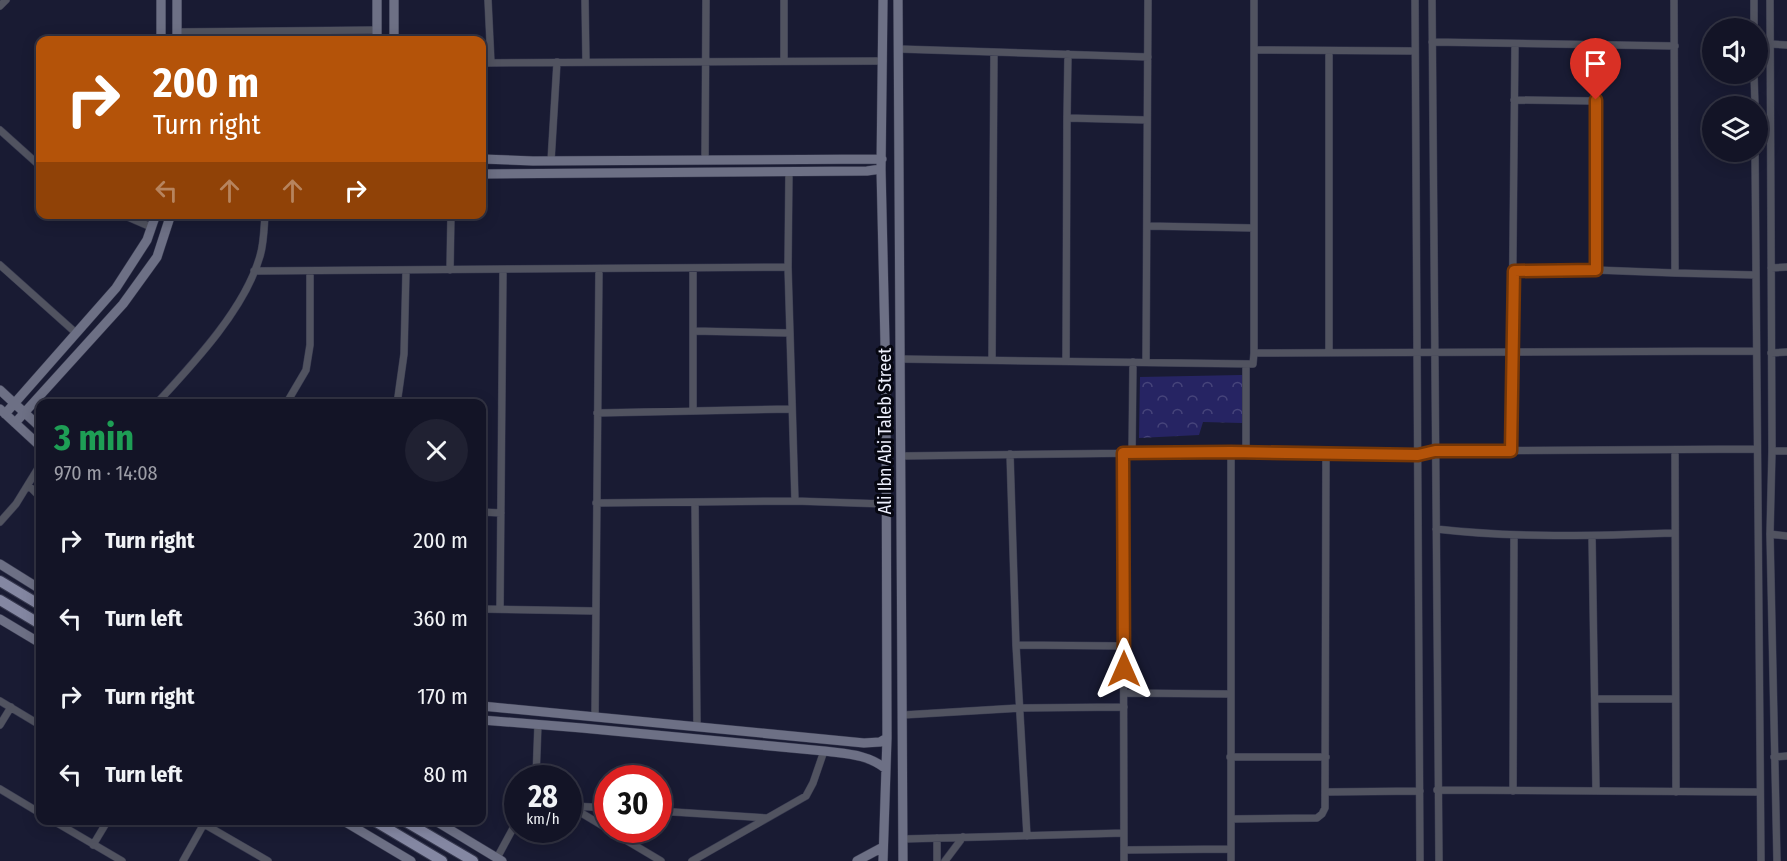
<!DOCTYPE html>
<meta charset="utf-8">
<style>
:root{--surface:#131426;--page:#202132;--text:#f1f3f6;--muted:#9d9ea7;--line:#323343}
body{margin:0;font-family:"Fira Sans Condensed",sans-serif;background:var(--page);color:var(--text);height:100vh;display:flex;flex-direction:column;font-size:22px;white-space:nowrap}
*{box-sizing:border-box;margin:0}
p{font-size:20px;color:var(--muted)}
.icon{flex:none;width:33px;height:33px;fill:none;stroke:currentColor;stroke-width:2;stroke-linecap:round;stroke-linejoin:round}
.map{position:relative;flex:1;overflow:hidden}
.sheet{position:absolute;left:36px;top:399px;width:450px;height:426px;display:flex;flex-direction:column;background:var(--surface);border-radius:12px;box-shadow:0 3px 15px #0003,0 0 0 2px var(--line)}
.sheet>*{flex:none}
.hud{position:absolute;left:36px;top:36px;width:450px;height:183px;border-radius:12px;box-shadow:0 3px 15px #0003,0 0 0 2px var(--line);background:#b45309;color:#fff;overflow:hidden}
.controls{position:absolute;left:1702px;top:18px;display:grid;gap:12px}
.controls a{display:grid;place-items:center;width:66px;height:66px;border-radius:50%;background:var(--surface);box-shadow:0 3px 15px #0003,0 0 0 2px var(--line);font-size:30px}
.speed{position:absolute;left:504px;top:765px;display:flex;gap:12px;font-size:30px;font-weight:700;text-align:center}
.speed>*{display:grid;place-content:center;width:78px;height:78px;border-radius:50%;background:var(--surface);box-shadow:0 3px 15px #0003,0 0 0 2px var(--line);line-height:1}
.speed small{font-size:15px;font-weight:400}
.speed .limit{border:9px solid #d22;background:#fff;color:#111}
.pin{position:absolute;display:grid;place-items:center;width:51px;height:51px;color:#fff;margin:-62px -26px;border-radius:50% 50% 50% 0;rotate:-45deg;box-shadow:0 0 6px #0007}
.pin .icon{rotate:45deg}
.me{position:absolute;width:66px;margin:-33px;rotate:0deg;stroke-linejoin:round;filter:drop-shadow(0 0 4px #0008)}
.turn{display:flex;align-items:center;gap:21px;height:126px;padding:0 18px;font-size:27px}
.turn .icon{width:78px;height:78px;stroke-width:2.5}
.turn b{display:block;font-size:42px;line-height:51px}
.lanes{display:flex;align-items:center;height:57px;padding:0 18px;background:#0003;justify-content:center;gap:30px;direction:ltr}
.lanes .off{opacity:.35}
.round{display:grid;place-items:center;flex:none;width:63px;height:63px;border-radius:32px;background:var(--page)}
.headline{display:flex;align-items:center;justify-content:space-between;height:102px;padding:0 18px}
h1{font-size:36px;font-weight:700;line-height:45px;color:#1e9e55}
ul{padding:0;list-style:none}
li{display:flex;align-items:center;gap:18px;height:78px;padding:0 18px}
li div{flex:1}
li b{display:block;font-size:22px}
li em{font-style:normal}
.map>svg:first-child{display:block}
.park{fill:url(#park-crowns)}
.lines{fill:none;stroke-linecap:round;stroke-linejoin:round}
.street-casing{stroke:#37394f;stroke-width:8}
.secondary-casing{stroke:#37394f;stroke-width:10}
.primary-casing{stroke:#37394f;stroke-width:12}
.street{stroke:#515360;stroke-width:7}
.secondary{stroke:#6d7085;stroke-width:9}
.primary{stroke:#8487a2;stroke-width:10}
.route-casing{stroke:#753606;stroke-width:15}
.route{stroke:#b45309;stroke-width:10}
.labels{text-anchor:middle;dominant-baseline:central;stroke-width:6;stroke-linejoin:round;paint-order:stroke}
.street-label{font-size:18px;fill:#edeffd;stroke:#060711}
</style>
<div class="map">
<svg width="1787" height="861" viewBox="0 0 1787 861">
<defs>
<pattern id="park-crowns" width="20" height="18" patternUnits="userSpaceOnUse" patternTransform="scale(1.5)"><rect width="20" height="18" fill="#262463"/><path d="M2 6a3 3 0 1 1 6 0M12 15a3 3 0 1 1 6 0" fill="none" stroke="#46447a"/></pattern>
</defs>
<rect width="100%" height="100%" fill="#191b33"/>
<path class="park" d="M1242,375V423L1203,422L1199,435L1139,438L1140,377Z"/>
<g class="lines">
<defs>
<path id="street" d="M488,0L491,63
M585,0L586,62
M1254,0V353L1756,351
M1415,0L1420,861
M1432,0L1439,861
M1754,0V28
M1770,0L1772,451L1770,534L1777,861
M0,6L6,0
M177,32L377,30
M1432,42L1675,46
M1770,44L1787,45
M1596,45V270
M899,49L1148,57
M1254,50L1415,51
M1329,51V352
M784,61V0
M482,63L883,61
M1754,74L1755,106
M1514,100L1596,101
M1067,118L1068,54
M0,130L40,166
M1755,152L1761,861
M705,160L706,0
M551,161L557,62
M789,171L788,267L795,501
M121,214L151,227
M1147,226L1254,228
M0,265L76,333
M693,268V411
M1771,268L1787,267
M450,270L451,214
M254,271L788,267
M1514,271L1596,270L1675,273L1674,0
M1675,273L1756,275
M693,331L790,333
M1771,353L1787,352
M901,359L1253,364L1254,353
M992,360L994,52
M1066,361L1067,118L1147,120
M1146,362L1148,0
M156,404C193,364 245,309 260,256C264,243 264,228 265,214
M286,404L306,370L310,345V272
M397,404L404,354L406,271
M597,413L792,409
M1675,450L1676,792
M1511,451L1515,44
M1772,451H1787
M1246,452V364
M1123,453L1124,861
M1132,453L1133,362
M1010,454L1016,645L1027,836
M902,456L1231,452L1418,455L1435,451L1757,449
M28,485L40,497
M695,502L697,726
M596,503L795,501L885,504
M482,512L501,513
M0,522L16,504L40,465
M1436,529C1515,538 1594,536 1673,533
M1770,534L1787,536
M1592,536L1596,790
M482,609L595,611
M500,609L503,270
M1016,645L1124,646
M1124,693L1229,694
M1595,699H1674
M0,701L40,725
M903,715L1020,708L1124,707
M595,717L599,269
M0,725L11,707
M1230,757H1326
M1774,757L1787,756
M536,778L538,724
M0,789L40,813
M1437,790L1760,792
M1513,791L1514,535
M1325,792L1420,791
M568,805L608,829
M574,806L608,808
M658,811L767,818
M1231,819L1317,818L1322,814L1325,808L1326,454
M52,820L122,861
M204,824L268,861
M609,830L661,861
M937,838V861
M903,839L1124,833
M93,845L108,820
M1124,850L1230,849
M497,858L518,819
M183,861L206,820
M692,861L806,796L813,783L824,751
M945,861L963,837
M1231,861V452"/>
<path id="secondary" d="M161,0V40
M177,0V40
M883,0L881,169L886,386L887,738L883,861
M898,0L903,861
M377,40V0
M394,40V0
M482,159L533,161L882,159
M482,174L867,171L881,169
M0,390L40,427
M0,409L40,446
M5,414L116,288L147,240L156,214
M15,423L123,304L157,257L171,214
M0,564L40,589
M0,619L40,643
M482,706L864,743L880,742L887,738
M482,720L582,728L824,751C846,754 868,754 886,769
M342,820L411,861
M434,820L502,861
M857,861L883,847"/>
<path id="primary" d="M0,581L40,605
M0,600L40,624
M373,820L442,861
M403,820L473,861"/>
</defs>
<use href="#street" class="street-casing"/>
<use href="#secondary" class="secondary-casing"/>
<use href="#primary" class="primary-casing"/>
<use href="#street" class="street"/>
<use href="#secondary" class="secondary"/>
<use href="#primary" class="primary"/>
</g>
<g class="lines">
<defs>
<path id="route" d="M1124,669L1123,453L1231,452L1418,455L1435,451H1511L1514,271L1596,270V100"/>
</defs>
<use href="#route" class="route-casing"/>
<use href="#route" class="route"/>
</g>
<g class="labels">
<g class="street-label">
<text transform="translate(885 431) rotate(-90)">Ali Ibn Abi Taleb Street</text>
</g>
</g>
</svg>
<div class="controls">
<a><svg class="icon" aria-label="sound" viewBox="0 0 24 24"><path d="M4 9h4l5-4v14l-5-4H4zM17 9q2 3 0 6"/></svg></a>
<a><svg class="icon" aria-label="layers" viewBox="0 0 24 24"><path d="M12 4l9 5-9 5-9-5zM3 14l9 5 9-5"/></svg></a>
</div>
<div class="speed"><div>28<small>km/h</small></div><div class="limit">30</div></div>
<div class="pin" style="left:1596px;top:100px;background:#d93025"><svg class="icon" aria-label="arrive" viewBox="0 0 24 24"><path d="M6 21V4h12l-3 4 3 4H6"/></svg></div>
<svg class="me" style="left:1124px;top:669px" viewBox="-20 -20 40 40"><path d="M0-17L14 15 0 8-14 15z" fill="#b45309" stroke="#fff" stroke-width="4"/></svg>
<div class="hud">
<div class="turn"><svg class="icon" aria-label="right" viewBox="0 0 24 24"><path d="M7 20v-9h11M14 6l5 5-5 5"/></svg><div><b>200 m</b>Turn right</div></div>
<div class="lanes"><svg class="icon off" aria-label="left" viewBox="0 0 24 24"><path d="M17 20v-9H6M10 6l-5 5 5 5"/></svg><svg class="icon off" aria-label="ahead" viewBox="0 0 24 24"><path d="M12 20V5M6 11l6-6 6 6"/></svg><svg class="icon off" aria-label="ahead" viewBox="0 0 24 24"><path d="M12 20V5M6 11l6-6 6 6"/></svg><svg class="icon" aria-label="right" viewBox="0 0 24 24"><path d="M7 20v-9h11M14 6l5 5-5 5"/></svg></div>
</div>
<section class="sheet">
<div class="headline"><div><h1>3 min</h1><p>970 m · 14:08</p></div><a class="round"><svg class="icon" aria-label="close" viewBox="0 0 24 24"><path d="M6 6l12 12M18 6L6 18"/></svg></a></div>
<ul>
<li><svg class="icon" aria-label="right" viewBox="0 0 24 24"><path d="M7 20v-9h11M14 6l5 5-5 5"/></svg><div><b>Turn right</b></div><em>200 m</em></li>
<li><svg class="icon" aria-label="left" viewBox="0 0 24 24"><path d="M17 20v-9H6M10 6l-5 5 5 5"/></svg><div><b>Turn left</b></div><em>360 m</em></li>
<li><svg class="icon" aria-label="right" viewBox="0 0 24 24"><path d="M7 20v-9h11M14 6l5 5-5 5"/></svg><div><b>Turn right</b></div><em>170 m</em></li>
<li><svg class="icon" aria-label="left" viewBox="0 0 24 24"><path d="M17 20v-9H6M10 6l-5 5 5 5"/></svg><div><b>Turn left</b></div><em>80 m</em></li>
</ul>
</section>
</div>
